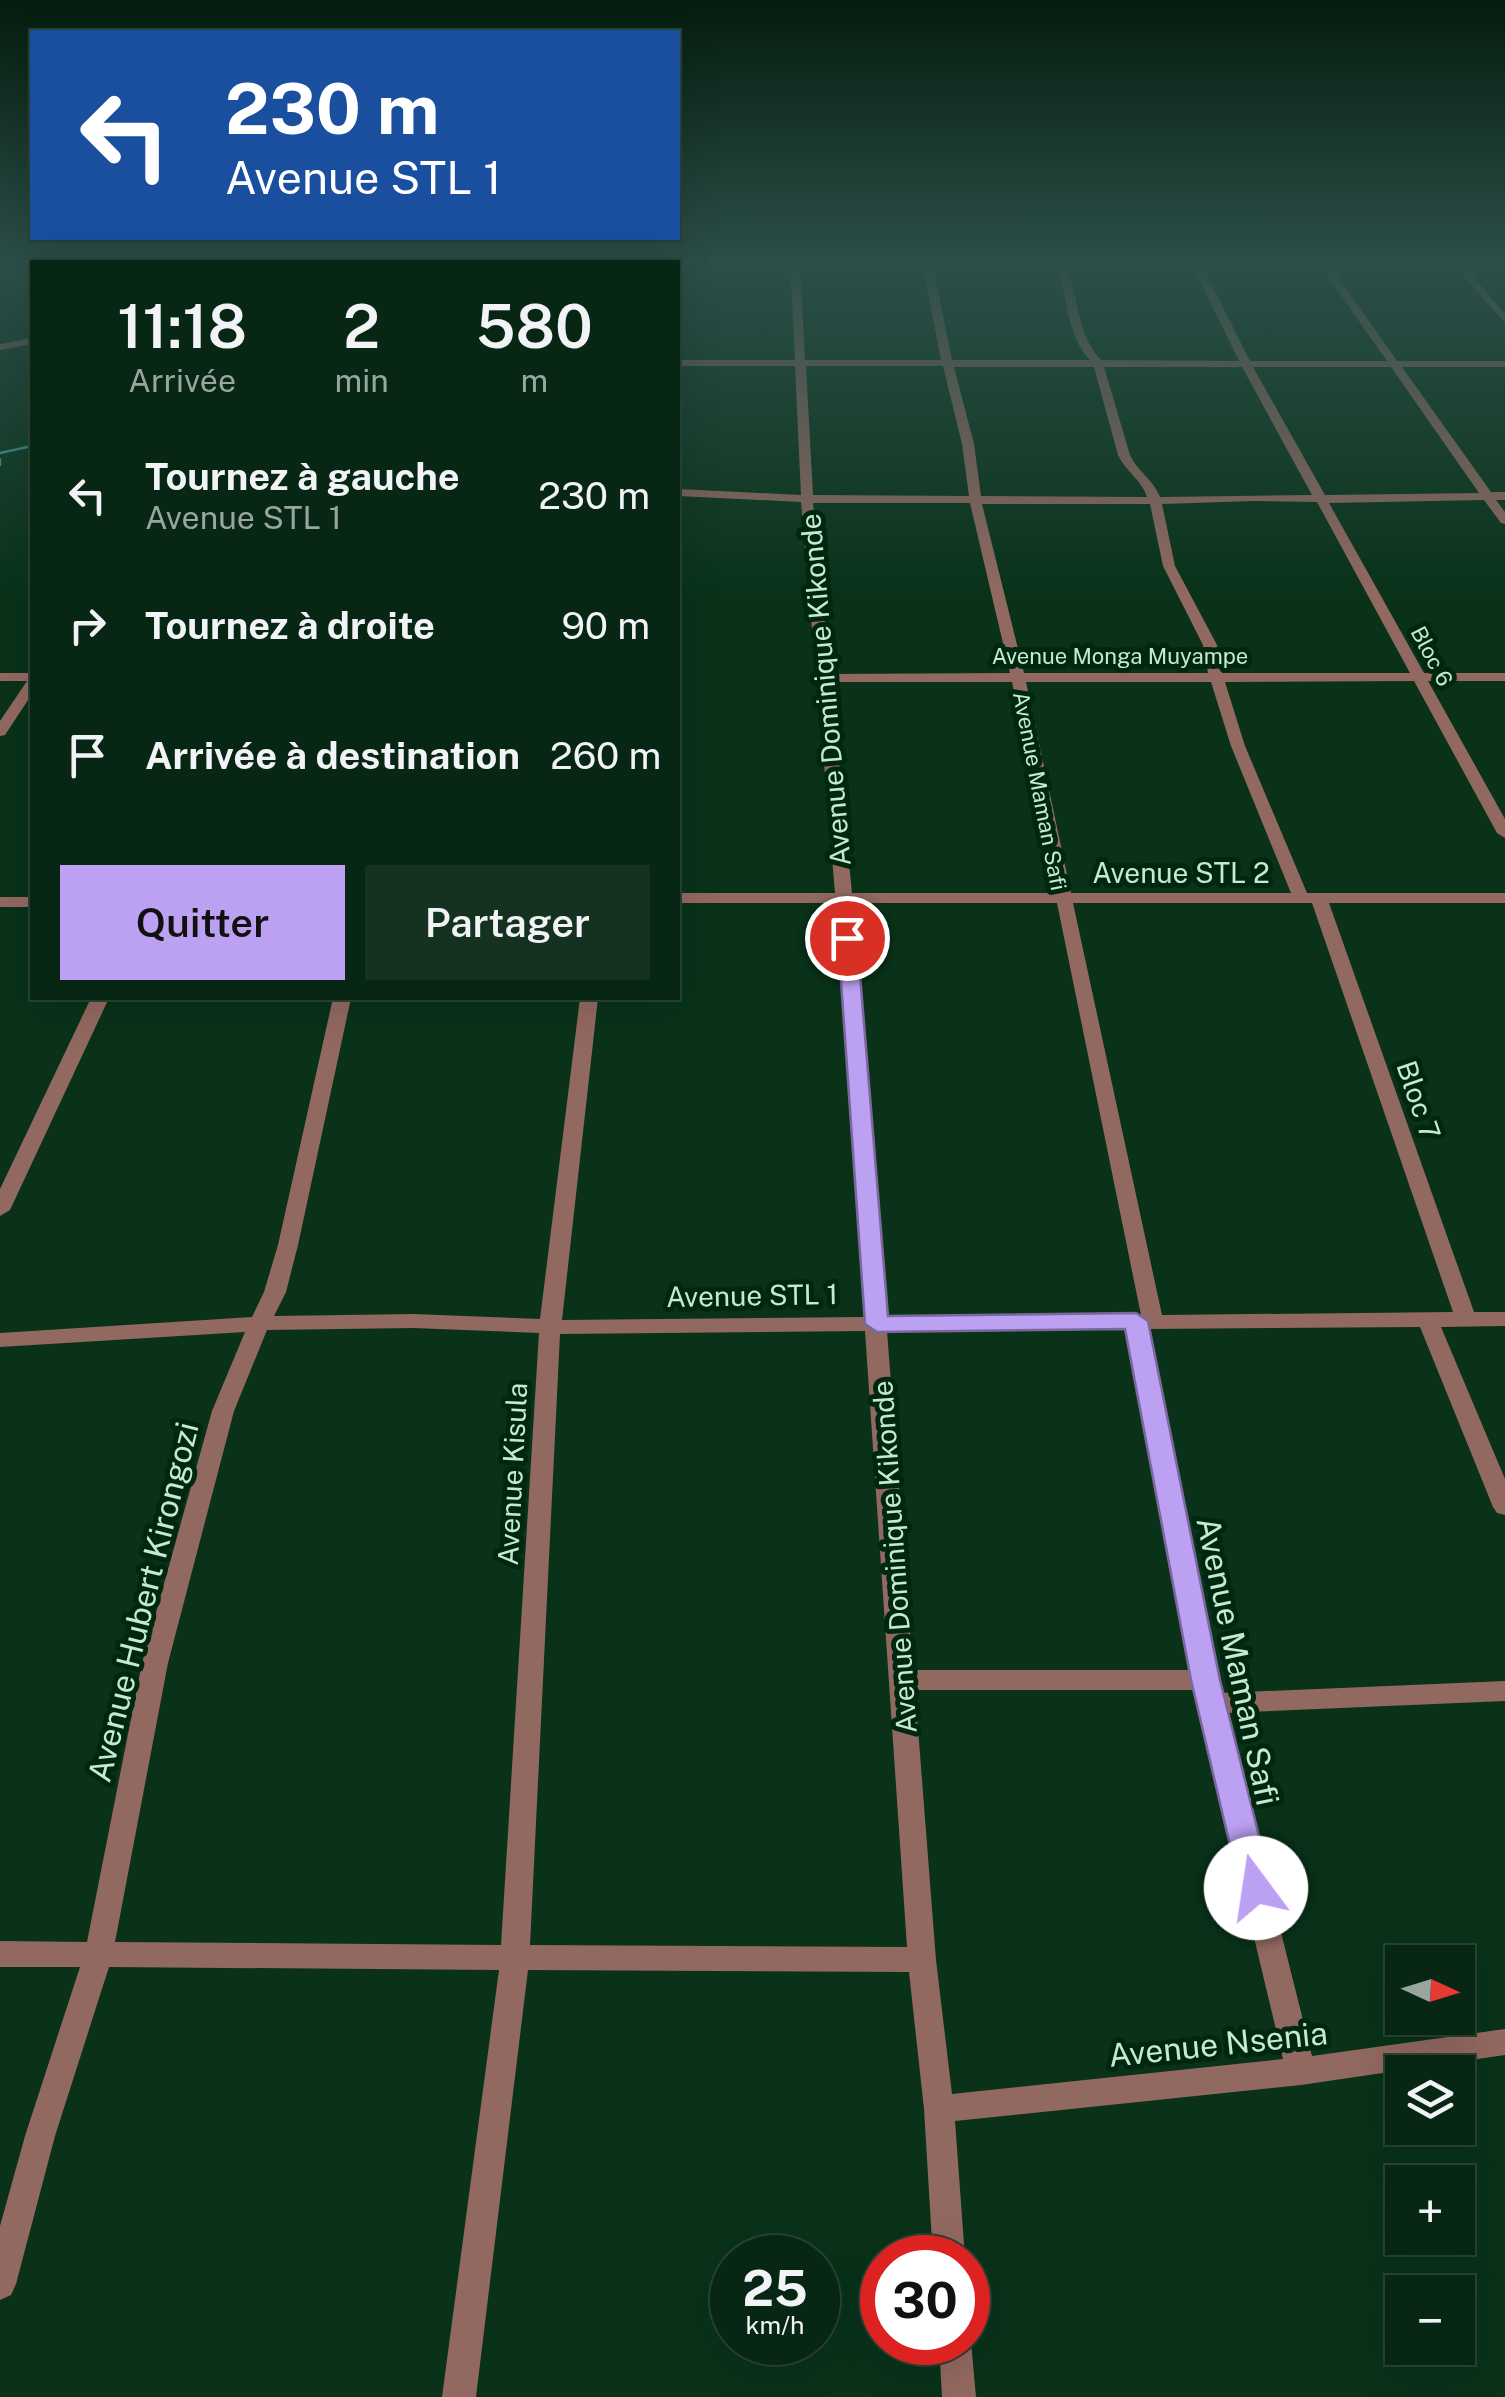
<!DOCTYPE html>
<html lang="fr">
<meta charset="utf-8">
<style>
:root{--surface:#072613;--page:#153221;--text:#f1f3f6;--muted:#98a5a0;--line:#284333;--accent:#bca0f2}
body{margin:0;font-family:"Public Sans",sans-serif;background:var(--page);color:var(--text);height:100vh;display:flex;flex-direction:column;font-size:38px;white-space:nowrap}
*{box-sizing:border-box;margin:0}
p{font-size:32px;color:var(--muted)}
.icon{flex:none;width:55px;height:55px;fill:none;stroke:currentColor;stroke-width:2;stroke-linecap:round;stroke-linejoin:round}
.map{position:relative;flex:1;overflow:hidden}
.drawer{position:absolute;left:30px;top:260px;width:650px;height:740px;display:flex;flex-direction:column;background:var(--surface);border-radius:0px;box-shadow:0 10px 40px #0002,0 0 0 2px var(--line)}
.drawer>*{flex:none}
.banner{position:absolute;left:30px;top:30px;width:650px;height:210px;border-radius:0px;box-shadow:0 10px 40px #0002,0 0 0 2px var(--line);background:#1a4fa0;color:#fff;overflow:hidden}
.needle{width:65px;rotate:94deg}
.controls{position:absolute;left:1385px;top:1945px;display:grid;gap:20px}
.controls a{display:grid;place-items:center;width:90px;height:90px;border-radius:0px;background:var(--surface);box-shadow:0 10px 40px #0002,0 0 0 2px var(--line);font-size:50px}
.speed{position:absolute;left:710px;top:2235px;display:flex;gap:20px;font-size:50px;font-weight:700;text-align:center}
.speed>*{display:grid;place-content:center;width:130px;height:130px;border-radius:50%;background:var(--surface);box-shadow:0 10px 40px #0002,0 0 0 2px var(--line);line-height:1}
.speed small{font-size:25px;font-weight:400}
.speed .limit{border:15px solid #d22;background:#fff;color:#111}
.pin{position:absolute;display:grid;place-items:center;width:85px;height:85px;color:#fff;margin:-42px;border:5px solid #fff;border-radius:50%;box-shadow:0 2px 10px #0007}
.me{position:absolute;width:110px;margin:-55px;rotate:346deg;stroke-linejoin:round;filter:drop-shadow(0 0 8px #0008)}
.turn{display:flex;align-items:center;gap:35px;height:210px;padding:0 30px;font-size:45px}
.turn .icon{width:130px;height:130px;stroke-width:2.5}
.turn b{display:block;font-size:70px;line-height:85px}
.eta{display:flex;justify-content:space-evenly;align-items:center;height:170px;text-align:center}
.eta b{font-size:60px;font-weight:600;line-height:70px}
.action{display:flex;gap:20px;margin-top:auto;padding:20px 30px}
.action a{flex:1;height:115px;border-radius:0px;background:var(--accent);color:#111;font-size:40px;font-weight:600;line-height:115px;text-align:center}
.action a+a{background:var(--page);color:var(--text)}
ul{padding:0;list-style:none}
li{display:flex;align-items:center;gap:30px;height:130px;padding:0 30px}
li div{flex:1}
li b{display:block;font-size:38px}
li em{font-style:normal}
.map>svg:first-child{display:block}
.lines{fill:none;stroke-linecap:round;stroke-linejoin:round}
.stream{stroke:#40a0a5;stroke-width:2.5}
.street{fill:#926961;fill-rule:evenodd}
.route{fill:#bca0f2;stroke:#7a689d;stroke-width:2.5}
.labels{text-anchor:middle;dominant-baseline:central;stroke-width:10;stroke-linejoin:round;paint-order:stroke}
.far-street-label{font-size:22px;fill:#c6eace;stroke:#002810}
.street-label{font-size:28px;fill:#c6eace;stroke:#002810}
.near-street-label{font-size:32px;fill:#c6eace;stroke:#002810}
</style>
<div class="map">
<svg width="1505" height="2397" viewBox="0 0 1505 2397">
<rect width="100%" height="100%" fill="#093219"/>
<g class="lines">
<path class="stream" d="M0,453L32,446
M0,459V465"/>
<path class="street" d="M538,261H548V262H539Z
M655,261H665V262H656Z
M790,261H800L805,360H941L922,261H932L952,360H1090C1064,333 1070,293 1053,261H1063C1080,294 1075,333 1101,360L1239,361L1190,261H1200L1250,361H1387L1317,261H1327L1397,361H1505V367H1402L1491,492H1505V500H1496L1505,512V524L1501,523L1484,500L1329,503L1424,673H1505V681H1428L1505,819V838L1497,833L1414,681L1225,682L1245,746L1307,893H1505V903H1329L1474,1312H1505V1326L1441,1327L1505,1479V1515L1497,1513L1493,1507L1420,1327L1148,1329L1221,1693L1505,1681V1701L1226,1713L1312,2056L1505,2029V2055L1301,2085L955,2121L965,2258H933L924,2109L909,1972L528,1970L476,2397H442L499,1970L109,1967L55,2136L16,2284L11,2295L0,2300V2226L25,2136L80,1967H0V1941L87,1942L142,1663L212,1411L245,1332L0,1347V1333L252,1317L264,1292L278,1245L333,998H351L298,1245L286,1292L274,1316L413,1314L540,1319L580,998H598L562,1320L864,1317L836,903H678V893H835L817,681L814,678L816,675L801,502L678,496V489L801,495L795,366H678V360H795ZM806,366H943L962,444L969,496L813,495ZM954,367H1094L1118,455C1126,472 1141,479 1147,497L981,496L974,444ZM1104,367H1242L1312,495L1160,497C1153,479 1138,472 1130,455ZM1253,367H1391L1479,493L1325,495ZM1254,501L1317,502L1410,673H1222L1217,645L1175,566L1162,504ZM813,503H970L1010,673L830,674ZM982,504H1150L1163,566L1203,645L1208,673H1024ZM831,682H1012L1055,893H852ZM1026,682H1211L1231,746L1291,893H1071ZM853,903H1057L1141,1315L885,1317ZM1073,903H1312L1453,1312L1162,1315ZM413,1328L539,1333L501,1945L115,1942L168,1663L234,1411L267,1330ZM1127,1329L1190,1670H913L887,1331ZM865,1331L907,1947L530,1945L560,1334ZM915,1690H1195L1283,2059L952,2094L936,1960Z
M1450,261H1460L1505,314V323Z
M32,262V268L0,269V263Z
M32,338V344L0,350V344Z
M0,673H32V694L5,735L0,736V721L27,681H0Z
M0,897H32V907H0Z
M91,998H109L10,1210L0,1216V1189Z
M968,2332L971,2342L976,2397H942L939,2342H968Z"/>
</g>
<linearGradient id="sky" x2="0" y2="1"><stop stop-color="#051c0e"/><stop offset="0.44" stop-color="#2c4f49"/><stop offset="1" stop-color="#2c4f49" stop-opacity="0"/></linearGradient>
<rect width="1505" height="597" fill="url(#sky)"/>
<path class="route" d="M847,932L857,938L888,1316L1136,1313L1148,1321L1220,1680L1272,1888L1267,1897L1256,1901L1245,1897L1240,1888L1191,1680L1125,1329L877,1332L865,1324L838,938Z"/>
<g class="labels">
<g class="far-street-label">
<text x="1120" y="656">Avenue Monga Muyampe</text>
<text transform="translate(1432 656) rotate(62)">Bloc 6</text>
<text transform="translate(1040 791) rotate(79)">Avenue Maman Safi</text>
</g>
<g class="street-label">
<text transform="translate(825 690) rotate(-95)">Avenue Dominique Kikonde</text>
<text x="1181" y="872">Avenue STL 2</text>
<text transform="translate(1419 1100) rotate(71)">Bloc 7</text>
<text transform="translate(752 1295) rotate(-1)">Avenue STL 1</text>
<text transform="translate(512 1474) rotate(-87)">Avenue Kisula</text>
<text transform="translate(894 1557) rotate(-94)">Avenue Dominique Kikonde</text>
</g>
<g class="near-street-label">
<text transform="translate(143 1602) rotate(-76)">Avenue Hubert Kirongozi</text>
<text transform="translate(1238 1661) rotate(78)">Avenue Maman Safi</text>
<text transform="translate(1218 2044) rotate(-6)">Avenue Nsenia</text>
</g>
</g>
</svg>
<div class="controls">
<a><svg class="needle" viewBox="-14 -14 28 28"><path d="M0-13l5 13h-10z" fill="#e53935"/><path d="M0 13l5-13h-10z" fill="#98a5a0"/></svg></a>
<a><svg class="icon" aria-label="layers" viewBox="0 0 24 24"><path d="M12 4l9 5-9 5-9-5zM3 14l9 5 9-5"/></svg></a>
<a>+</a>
<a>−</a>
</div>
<div class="speed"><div>25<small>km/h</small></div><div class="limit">30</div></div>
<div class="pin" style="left:847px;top:938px;background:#d93025"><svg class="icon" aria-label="arrive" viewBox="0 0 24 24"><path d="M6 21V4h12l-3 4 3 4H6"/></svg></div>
<svg class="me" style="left:1256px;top:1888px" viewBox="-20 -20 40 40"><circle r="19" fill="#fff"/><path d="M0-13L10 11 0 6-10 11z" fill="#bca0f2"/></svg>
<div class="banner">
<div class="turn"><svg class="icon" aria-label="left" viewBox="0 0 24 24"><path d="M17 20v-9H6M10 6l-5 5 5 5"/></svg><div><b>230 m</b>Avenue STL 1</div></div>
</div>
<section class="drawer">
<div class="eta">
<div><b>11:18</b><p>Arrivée</p></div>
<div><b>2</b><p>min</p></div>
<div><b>580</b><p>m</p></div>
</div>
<ul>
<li><svg class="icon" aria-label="left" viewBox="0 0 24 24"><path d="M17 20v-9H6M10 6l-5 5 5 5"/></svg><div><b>Tournez à gauche</b><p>Avenue STL 1</p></div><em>230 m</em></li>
<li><svg class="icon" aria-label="right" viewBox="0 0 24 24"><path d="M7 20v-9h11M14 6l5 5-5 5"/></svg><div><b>Tournez à droite</b></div><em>90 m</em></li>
<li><svg class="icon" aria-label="arrive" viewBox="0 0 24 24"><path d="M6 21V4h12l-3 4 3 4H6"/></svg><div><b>Arrivée à destination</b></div><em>260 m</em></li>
</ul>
<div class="action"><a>Quitter</a><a>Partager</a></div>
</section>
</div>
